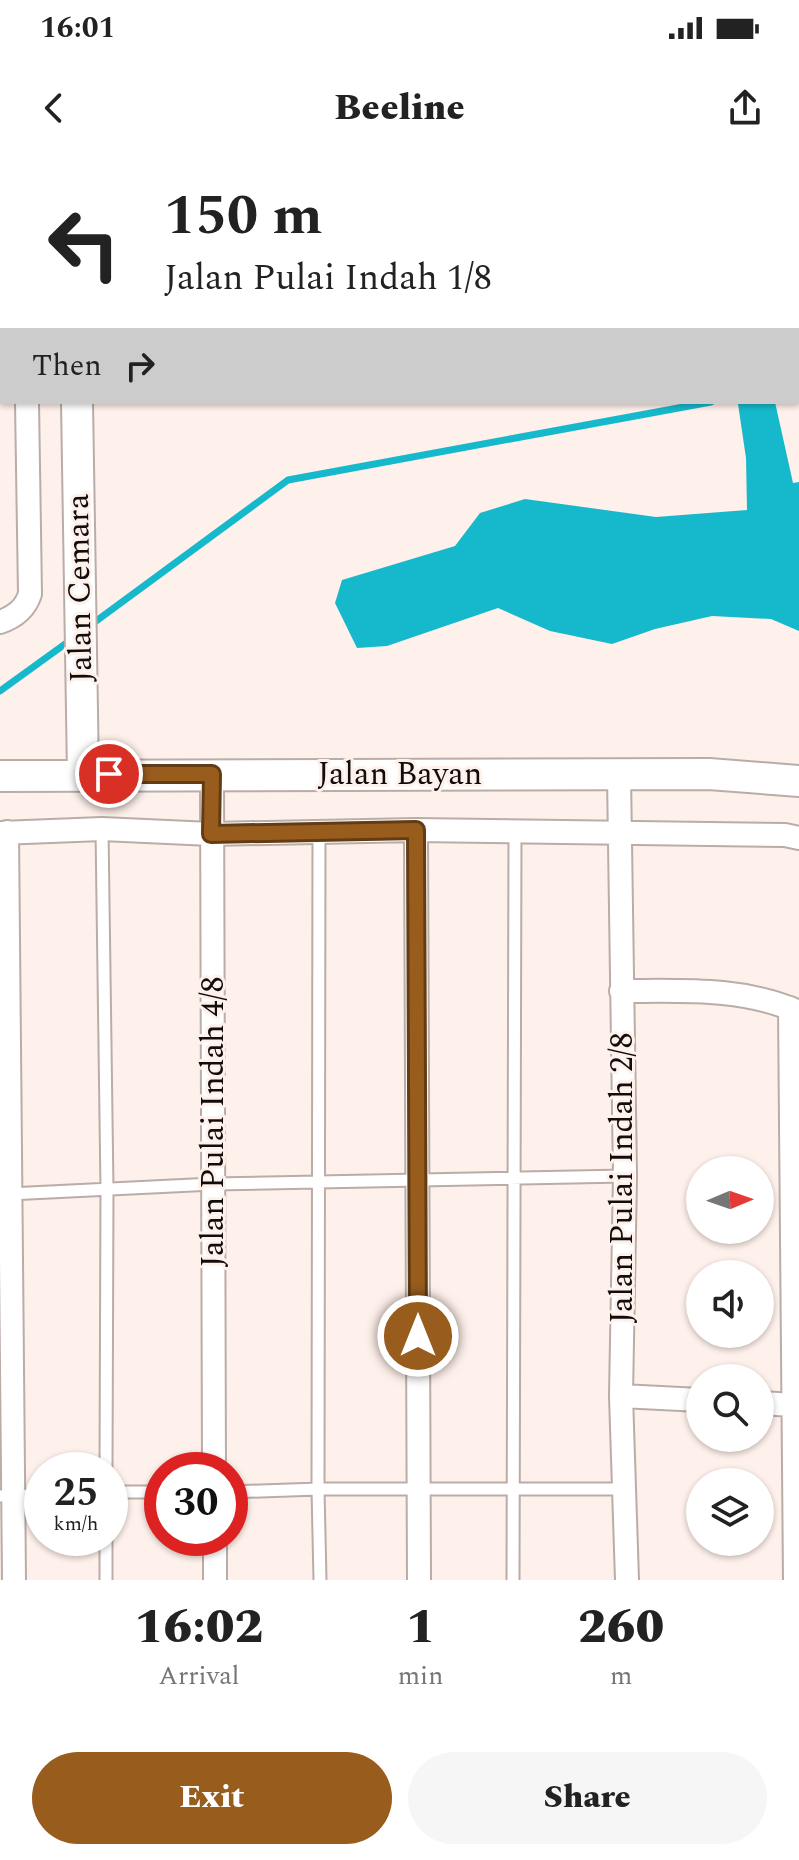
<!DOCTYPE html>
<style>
:root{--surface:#fff;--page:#f6f6f6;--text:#222;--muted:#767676;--accent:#985c1d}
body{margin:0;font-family:Spectral,serif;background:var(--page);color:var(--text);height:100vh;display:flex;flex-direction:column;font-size:30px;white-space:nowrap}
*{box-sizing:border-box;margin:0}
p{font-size:26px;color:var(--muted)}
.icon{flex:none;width:44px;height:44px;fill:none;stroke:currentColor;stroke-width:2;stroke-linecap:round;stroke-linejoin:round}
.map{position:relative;height:1420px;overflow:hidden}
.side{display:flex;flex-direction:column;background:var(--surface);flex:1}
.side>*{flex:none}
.top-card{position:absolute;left:0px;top:0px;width:800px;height:244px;box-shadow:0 2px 6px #0004;background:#fff;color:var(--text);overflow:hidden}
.needle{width:52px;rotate:88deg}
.fabs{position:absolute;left:686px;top:996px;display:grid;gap:16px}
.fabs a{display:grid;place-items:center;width:88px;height:88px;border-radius:50%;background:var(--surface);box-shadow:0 2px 6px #0004;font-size:40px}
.speed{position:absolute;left:24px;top:1292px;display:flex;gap:16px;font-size:40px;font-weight:700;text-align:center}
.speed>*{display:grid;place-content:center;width:104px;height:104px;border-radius:50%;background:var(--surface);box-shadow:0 2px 6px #0004;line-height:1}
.speed small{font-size:20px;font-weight:400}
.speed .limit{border:12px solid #d22;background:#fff;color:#111}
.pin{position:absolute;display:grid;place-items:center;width:68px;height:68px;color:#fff;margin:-34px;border:4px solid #fff;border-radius:50%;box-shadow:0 2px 8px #0007}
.me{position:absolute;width:88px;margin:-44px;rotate:0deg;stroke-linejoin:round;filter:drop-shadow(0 0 6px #0008)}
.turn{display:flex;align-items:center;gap:28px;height:168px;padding:0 32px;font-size:36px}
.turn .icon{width:104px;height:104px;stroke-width:2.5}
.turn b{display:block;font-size:56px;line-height:68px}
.then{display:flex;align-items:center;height:76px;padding:0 32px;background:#0003;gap:16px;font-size:30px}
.eta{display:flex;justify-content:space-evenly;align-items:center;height:136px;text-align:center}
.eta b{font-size:48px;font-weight:800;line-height:56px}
.cta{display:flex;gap:16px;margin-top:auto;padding:16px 32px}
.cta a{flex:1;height:92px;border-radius:48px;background:var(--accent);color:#fff;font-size:32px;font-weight:800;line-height:92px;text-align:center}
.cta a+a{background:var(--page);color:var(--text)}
.status{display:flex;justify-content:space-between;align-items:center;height:56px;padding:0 40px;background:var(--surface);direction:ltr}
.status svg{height:22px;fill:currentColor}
header{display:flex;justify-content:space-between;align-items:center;height:104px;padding:0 32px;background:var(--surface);font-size:36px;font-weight:800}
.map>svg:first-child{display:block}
.water{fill:#16b9cc}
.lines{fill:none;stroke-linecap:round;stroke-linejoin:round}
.stream{stroke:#16b9cc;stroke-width:7}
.lane-casing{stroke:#baaca7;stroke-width:15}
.street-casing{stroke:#baaca7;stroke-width:26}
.secondary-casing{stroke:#baaca7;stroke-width:34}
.lane{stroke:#fff;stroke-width:11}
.street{stroke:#fff;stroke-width:22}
.secondary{stroke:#fff;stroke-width:30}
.route-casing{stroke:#633c13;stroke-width:20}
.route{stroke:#985c1d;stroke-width:14}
.labels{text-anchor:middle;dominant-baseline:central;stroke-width:6;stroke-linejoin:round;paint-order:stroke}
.street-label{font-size:32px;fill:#110d0b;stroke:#fef0ea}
</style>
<div class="status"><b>16:01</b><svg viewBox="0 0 49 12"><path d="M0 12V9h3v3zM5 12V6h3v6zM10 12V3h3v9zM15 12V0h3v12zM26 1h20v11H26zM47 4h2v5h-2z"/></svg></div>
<header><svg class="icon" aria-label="back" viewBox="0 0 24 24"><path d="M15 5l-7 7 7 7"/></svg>Beeline<svg class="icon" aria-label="share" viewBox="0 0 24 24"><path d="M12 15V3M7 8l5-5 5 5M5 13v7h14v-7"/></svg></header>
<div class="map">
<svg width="799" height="1420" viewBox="0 0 799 1420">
<rect width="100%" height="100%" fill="#fef0ea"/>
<path class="water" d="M775,242L793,323L799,322V471L771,459L712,456L655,469L612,484L550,471L498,448L387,486L357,488L335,443L342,420L455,386L480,353L525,339L656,357L747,350L746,298L738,244Z"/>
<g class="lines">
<path class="stream" d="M798,226H799
M88,467L288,320L711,242
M0,531L72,479"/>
<defs>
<path id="lane" d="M186,0V2
M386,0V2
M598,0V2
M102,669L107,1029L106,1310
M319,672L318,1329L320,1420
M9,1034L213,1024L625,1016
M110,1332H162
M230,1332L318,1329H625
M0,1336L42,1335
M106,1378V1420
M513,1420L515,672"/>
<path id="street" d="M85,0V2
M290,0V2
M496,0V2
M697,0V2
M0,139L2,140
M0,462C15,457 25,449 30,434L27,242
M212,614L214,1310
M619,615L625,1016L621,1236L627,1420
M416,670L419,1420
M7,672L14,1420
M0,673L102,669L211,674L416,670L785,675L799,678
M621,831C682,831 743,827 799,852
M790,848L795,1420
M621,1236L700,1240
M760,1243L794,1245
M215,1378V1420"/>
<path id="secondary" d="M798,73H799
M0,94L2,95
M77,242L83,614
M0,616L709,614L799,621"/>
</defs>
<use href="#lane" class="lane-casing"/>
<use href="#street" class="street-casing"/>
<use href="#secondary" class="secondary-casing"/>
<use href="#lane" class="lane"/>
<use href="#street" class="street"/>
<use href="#secondary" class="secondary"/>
</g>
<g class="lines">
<defs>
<path id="route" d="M109,614H212L211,674L416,670L418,1176"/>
</defs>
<use href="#route" class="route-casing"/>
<use href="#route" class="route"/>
</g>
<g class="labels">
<g class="street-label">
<text transform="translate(80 428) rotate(-91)">Jalan Cemara</text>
<text x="400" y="614">Jalan Bayan</text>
<text transform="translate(213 962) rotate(-90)">Jalan Pulai Indah 4/8</text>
<text transform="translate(622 1018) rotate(-90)">Jalan Pulai Indah 2/8</text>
</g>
</g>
</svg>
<div class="fabs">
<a><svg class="needle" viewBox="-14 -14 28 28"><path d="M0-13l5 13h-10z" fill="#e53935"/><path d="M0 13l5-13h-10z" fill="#767676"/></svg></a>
<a><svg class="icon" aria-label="sound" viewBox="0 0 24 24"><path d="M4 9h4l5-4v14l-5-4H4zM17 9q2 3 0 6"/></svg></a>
<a><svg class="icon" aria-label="search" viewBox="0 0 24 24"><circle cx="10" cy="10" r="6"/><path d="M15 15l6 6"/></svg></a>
<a><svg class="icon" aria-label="layers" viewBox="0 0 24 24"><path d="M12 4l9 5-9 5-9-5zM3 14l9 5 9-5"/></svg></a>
</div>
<div class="speed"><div>25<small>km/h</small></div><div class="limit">30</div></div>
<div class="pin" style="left:109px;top:614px;background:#d93025"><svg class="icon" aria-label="arrive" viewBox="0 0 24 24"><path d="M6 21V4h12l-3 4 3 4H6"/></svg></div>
<svg class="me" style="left:418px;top:1176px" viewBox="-20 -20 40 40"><circle r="17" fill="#985c1d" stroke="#fff" stroke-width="3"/><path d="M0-11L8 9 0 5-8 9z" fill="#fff"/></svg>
<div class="top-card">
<div class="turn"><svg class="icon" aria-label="left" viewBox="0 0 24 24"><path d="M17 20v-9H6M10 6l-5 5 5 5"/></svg><div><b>150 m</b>Jalan Pulai Indah 1/8</div></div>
<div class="then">Then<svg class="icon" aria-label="right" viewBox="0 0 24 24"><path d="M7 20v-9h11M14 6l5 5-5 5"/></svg></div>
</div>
</div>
<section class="side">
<div class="eta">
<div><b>16:02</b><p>Arrival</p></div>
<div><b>1</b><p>min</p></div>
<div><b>260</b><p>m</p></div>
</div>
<div class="cta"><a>Exit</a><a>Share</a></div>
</section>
